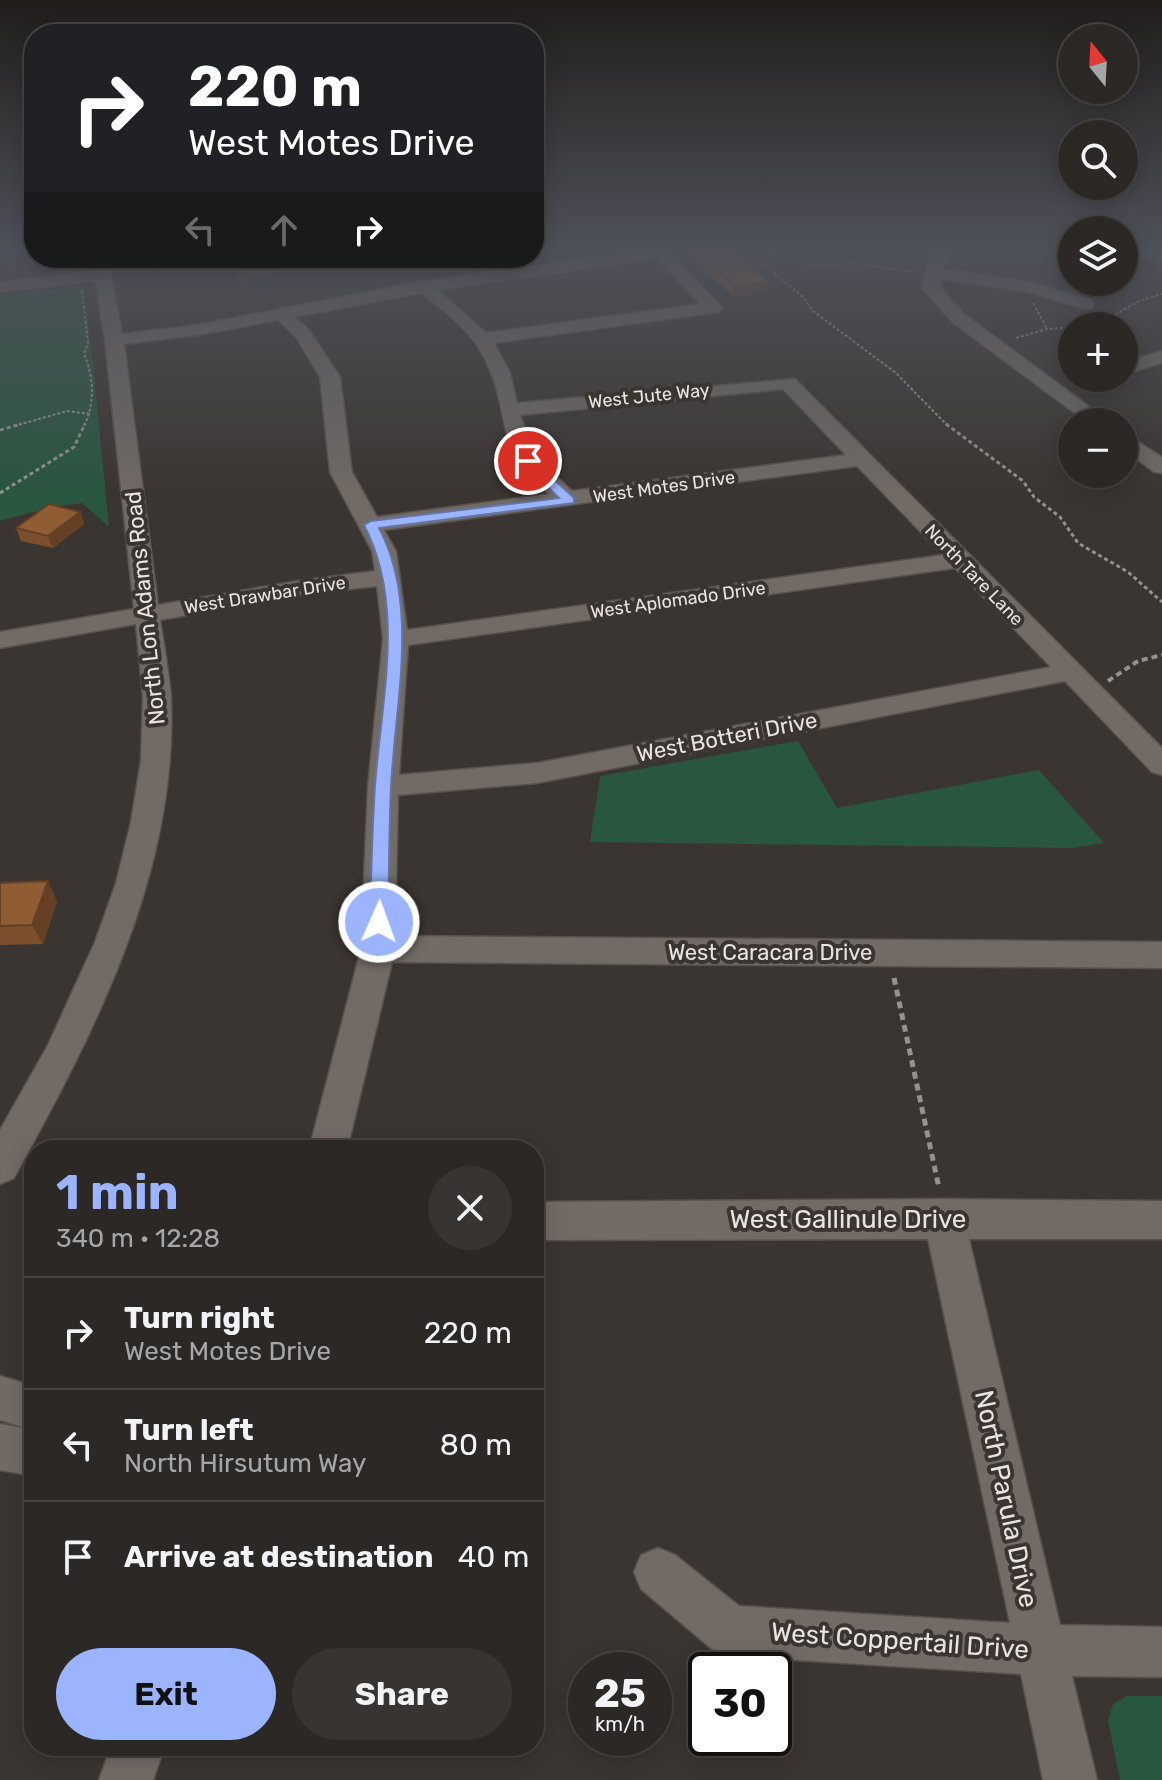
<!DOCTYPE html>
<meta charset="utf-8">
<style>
:root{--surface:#2c2825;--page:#383432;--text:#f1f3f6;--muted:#a6a6a7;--line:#484442;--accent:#9bb4fd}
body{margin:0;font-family:Rubik,sans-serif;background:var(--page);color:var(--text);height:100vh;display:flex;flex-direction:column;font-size:30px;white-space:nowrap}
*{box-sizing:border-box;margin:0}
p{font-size:26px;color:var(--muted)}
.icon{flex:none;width:44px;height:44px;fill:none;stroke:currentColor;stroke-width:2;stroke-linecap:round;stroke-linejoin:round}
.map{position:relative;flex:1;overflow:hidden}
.drawer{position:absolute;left:24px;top:1140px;width:520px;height:616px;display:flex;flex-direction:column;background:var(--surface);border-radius:32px;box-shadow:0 4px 20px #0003,0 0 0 2px var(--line)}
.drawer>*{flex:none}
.top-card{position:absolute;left:24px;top:24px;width:520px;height:244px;border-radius:32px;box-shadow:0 4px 20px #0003,0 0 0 2px var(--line);background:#202124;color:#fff;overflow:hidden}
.needle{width:52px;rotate:342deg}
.controls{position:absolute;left:1058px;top:24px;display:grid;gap:16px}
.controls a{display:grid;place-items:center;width:80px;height:80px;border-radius:50%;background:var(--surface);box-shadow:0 4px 20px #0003,0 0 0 2px var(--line);font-size:40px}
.speed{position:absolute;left:568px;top:1652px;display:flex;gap:16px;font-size:40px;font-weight:700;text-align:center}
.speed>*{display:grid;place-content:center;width:104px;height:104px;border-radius:50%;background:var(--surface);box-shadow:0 4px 20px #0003,0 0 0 2px var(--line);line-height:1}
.speed small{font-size:20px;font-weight:400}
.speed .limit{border:4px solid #111;border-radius:12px;background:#fff;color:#111}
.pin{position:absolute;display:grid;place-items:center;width:68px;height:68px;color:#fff;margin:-34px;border:4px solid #fff;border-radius:50%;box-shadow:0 2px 8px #0007}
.me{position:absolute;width:88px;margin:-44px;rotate:2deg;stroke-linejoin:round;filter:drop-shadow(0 0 6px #0008)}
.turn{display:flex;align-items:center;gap:28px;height:168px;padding:0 32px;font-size:36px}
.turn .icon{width:104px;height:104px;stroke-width:2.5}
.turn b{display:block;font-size:56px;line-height:68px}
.lanes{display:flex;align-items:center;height:76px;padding:0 32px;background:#0003;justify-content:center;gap:40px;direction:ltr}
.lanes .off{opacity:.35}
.round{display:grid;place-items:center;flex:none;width:84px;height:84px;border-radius:42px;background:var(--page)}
.overview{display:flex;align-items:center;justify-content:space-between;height:136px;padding:0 32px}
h1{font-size:48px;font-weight:700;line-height:60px;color:var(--accent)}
.cta{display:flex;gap:16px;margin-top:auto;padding:16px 32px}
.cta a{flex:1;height:92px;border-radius:48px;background:var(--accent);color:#111;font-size:32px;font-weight:700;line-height:92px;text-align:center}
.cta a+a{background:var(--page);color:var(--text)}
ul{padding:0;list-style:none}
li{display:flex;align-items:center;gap:24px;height:112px;padding:0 32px;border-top:2px solid var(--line)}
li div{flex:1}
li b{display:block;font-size:30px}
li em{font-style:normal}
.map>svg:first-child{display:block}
.green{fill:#29563f}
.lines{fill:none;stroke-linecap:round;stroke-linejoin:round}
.minor-casing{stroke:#55514d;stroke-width:3}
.path-far3{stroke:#96918d;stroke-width:2;stroke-dasharray:3 2;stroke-linecap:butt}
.path-far2{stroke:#96918d;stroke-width:3;stroke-dasharray:4 3;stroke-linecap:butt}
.path-far1{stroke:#96918d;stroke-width:4;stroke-dasharray:6 4;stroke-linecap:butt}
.path{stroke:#96918d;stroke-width:5;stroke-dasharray:7 5;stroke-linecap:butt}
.minor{fill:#716a65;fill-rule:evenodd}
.wall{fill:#7c4f2c}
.shaded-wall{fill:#654024}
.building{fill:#905c33;stroke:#654024;stroke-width:2}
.route{fill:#9bb4fd;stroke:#6575a4;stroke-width:2}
.labels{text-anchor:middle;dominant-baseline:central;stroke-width:8;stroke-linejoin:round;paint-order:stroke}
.far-street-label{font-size:18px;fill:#e8e4e1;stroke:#3b3531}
.street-label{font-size:22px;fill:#e8e4e1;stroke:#3b3531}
.near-street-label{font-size:26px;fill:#e8e4e1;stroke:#3b3531}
</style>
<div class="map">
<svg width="1162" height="1780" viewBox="0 0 1162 1780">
<rect width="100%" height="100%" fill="#3b3531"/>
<path class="green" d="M85,285L109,527L82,503L48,508L0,521V295Z
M798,741L837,808L1039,770L1104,843L1072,848L590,842L600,776Z
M1127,1696H1162V1780H1120L1108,1721L1113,1704Z"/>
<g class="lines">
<defs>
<path id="minor" d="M647,247H664L719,304L722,308L719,312L494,343L510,373L517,403L795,379L1162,748V775L1152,772L1065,681L537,783L398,795L395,936L1162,942V968L392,962L347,1150H309L361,949L368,786L383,639L377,586L298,595L160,620C164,645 169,672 171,698C178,872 95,1031 14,1178L0,1184V1130L48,1045L95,942L116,883L131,822L141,760L143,697L136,624L0,648V632L134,609L105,340L95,281L0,292V282L94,271L92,258H108L122,334L198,325L422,281L649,250ZM657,258L700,304L486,333L438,290ZM421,293C445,311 471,331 485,359C513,417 491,444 549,494L377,517L352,472L340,377L309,330L295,317ZM278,320L296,337L320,377L330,472L372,551L375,571L298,581L158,605L124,344L198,335ZM783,389L846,455L572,491L537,458L520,415ZM857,466L943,555L407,630L396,551L384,530ZM955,568L1051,667L537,763L399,775L408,645Z
M940,247H957L942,269L1029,282L1091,300L1094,304L1091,308L1085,309L1029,292L941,279L940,287L964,314L1110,422H1087L952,322L922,288L927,263Z
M1124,247L1162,252V262L1124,254Z
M1162,351V363L1124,374V362Z
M1124,433L1162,457V473L1154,472L1124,449Z
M944,1199L1162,1201V1239H969L1060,1625L1162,1627V1677L1072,1676L1097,1780H1043L1021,1674L730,1656L712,1649L641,1589L634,1572L641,1555L658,1548L675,1555L739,1606L1010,1623L928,1239L534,1240V1202Z
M0,1376L34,1386V1476L0,1470V1424L30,1429L0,1420Z
M111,1746H165L153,1780H99Z"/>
</defs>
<use href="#minor" class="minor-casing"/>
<path class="path-far3" d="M743,247L803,297L813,311L896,373L948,426
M763,247L795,262L814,266L852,263L915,272
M746,249L756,247
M82,291L88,343L84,354C94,377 95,404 84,426
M1033,303L1047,329
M1077,326L1109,318L1141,300L1162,294
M1016,338L1047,329L1072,327
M14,426L67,411L90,414"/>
<path class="path-far2" d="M946,424L1023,481L1034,497L1060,517L1078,543L1128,572L1162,602
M0,430L21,424
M0,493L74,447L85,424"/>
<path class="path-far1" d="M1108,681L1138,661L1162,655"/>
<path class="path" d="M894,978L939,1188"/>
<use href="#minor" class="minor"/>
</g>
<path class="wall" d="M680,247H728L767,293L734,297Z
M80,512L84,524L53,548L21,541L16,528Z
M0,883L57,901L43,944L0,945Z"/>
<path class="shaded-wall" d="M174,258H191L193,267L153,271L151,261Z
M283,258H319L240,282L237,272Z
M320,258H351L321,262Z
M768,282L767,293L734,297L735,286Z
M80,512L84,524L53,548L48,536Z
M48,881L57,901L43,944L32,925Z"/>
<path class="building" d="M692,247H728L768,282L735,286Z
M150,258H174L151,261Z
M233,258H283L237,272Z
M49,504L80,512L48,536L16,528Z
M48,881L32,925L0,926V883Z"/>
<linearGradient id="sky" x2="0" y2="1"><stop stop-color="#201d1b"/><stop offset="0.5" stop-color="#4f515a"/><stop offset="1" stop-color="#4f515a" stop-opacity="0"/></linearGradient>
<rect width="1162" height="497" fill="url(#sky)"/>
<path class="route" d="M524,459H532L574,498V503L379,528C420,605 395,704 391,787C389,832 389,877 388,922L386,927H372L370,922C371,876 372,831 375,786C381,700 406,605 364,525L371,521L559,498L524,464Z"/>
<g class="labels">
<g class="far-street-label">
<text transform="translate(649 396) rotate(-6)">West Jute Way</text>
<text transform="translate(664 487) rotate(-8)">West Motes Drive</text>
<text transform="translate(974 575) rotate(46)">North Tare Lane</text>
<text transform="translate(265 595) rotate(-9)">West Drawbar Drive</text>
<text transform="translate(678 600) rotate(-8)">West Aplomado Drive</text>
</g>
<g class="street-label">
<text transform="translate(145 608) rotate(-96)">North Lon Adams Road</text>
<text transform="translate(727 737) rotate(-11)">West Botteri Drive</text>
<text x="770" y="952">West Caracara Drive</text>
</g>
<g class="near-street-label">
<text x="848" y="1219">West Gallinule Drive</text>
<text transform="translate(1006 1499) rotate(78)">North Parula Drive</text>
<text transform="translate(900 1641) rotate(4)">West Coppertail Drive</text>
</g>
</g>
</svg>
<div class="controls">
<a><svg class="needle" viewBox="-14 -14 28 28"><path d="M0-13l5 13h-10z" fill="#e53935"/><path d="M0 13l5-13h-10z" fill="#a6a6a7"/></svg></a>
<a><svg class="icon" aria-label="search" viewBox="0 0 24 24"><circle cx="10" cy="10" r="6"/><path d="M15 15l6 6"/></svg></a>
<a><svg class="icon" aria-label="layers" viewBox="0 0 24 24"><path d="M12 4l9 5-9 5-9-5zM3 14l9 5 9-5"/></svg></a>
<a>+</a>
<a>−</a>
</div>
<div class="speed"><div>25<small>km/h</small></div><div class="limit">30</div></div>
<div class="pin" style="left:528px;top:461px;background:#d93025"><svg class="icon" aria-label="arrive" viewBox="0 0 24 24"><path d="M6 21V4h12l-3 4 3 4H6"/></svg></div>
<svg class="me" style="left:379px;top:922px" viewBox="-20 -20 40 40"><circle r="17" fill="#9bb4fd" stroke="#fff" stroke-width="3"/><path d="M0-11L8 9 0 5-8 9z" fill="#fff"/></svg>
<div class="top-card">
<div class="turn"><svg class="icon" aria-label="right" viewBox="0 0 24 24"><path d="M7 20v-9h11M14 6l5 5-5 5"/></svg><div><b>220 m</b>West Motes Drive</div></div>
<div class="lanes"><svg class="icon off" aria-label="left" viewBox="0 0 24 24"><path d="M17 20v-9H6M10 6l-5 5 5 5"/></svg><svg class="icon off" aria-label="ahead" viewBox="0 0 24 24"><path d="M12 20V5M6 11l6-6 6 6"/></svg><svg class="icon" aria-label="right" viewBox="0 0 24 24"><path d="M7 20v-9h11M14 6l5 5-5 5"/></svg></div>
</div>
<section class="drawer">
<div class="overview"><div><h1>1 min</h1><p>340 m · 12:28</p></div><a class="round"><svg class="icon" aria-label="close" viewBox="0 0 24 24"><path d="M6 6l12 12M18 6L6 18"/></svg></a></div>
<ul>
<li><svg class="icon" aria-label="right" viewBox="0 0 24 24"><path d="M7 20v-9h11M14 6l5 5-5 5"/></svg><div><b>Turn right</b><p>West Motes Drive</p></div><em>220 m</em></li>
<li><svg class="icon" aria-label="left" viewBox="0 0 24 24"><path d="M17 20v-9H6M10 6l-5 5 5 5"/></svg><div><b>Turn left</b><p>North Hirsutum Way</p></div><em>80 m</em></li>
<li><svg class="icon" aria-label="arrive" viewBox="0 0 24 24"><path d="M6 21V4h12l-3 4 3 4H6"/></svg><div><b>Arrive at destination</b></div><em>40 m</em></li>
</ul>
<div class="cta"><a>Exit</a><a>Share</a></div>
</section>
</div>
